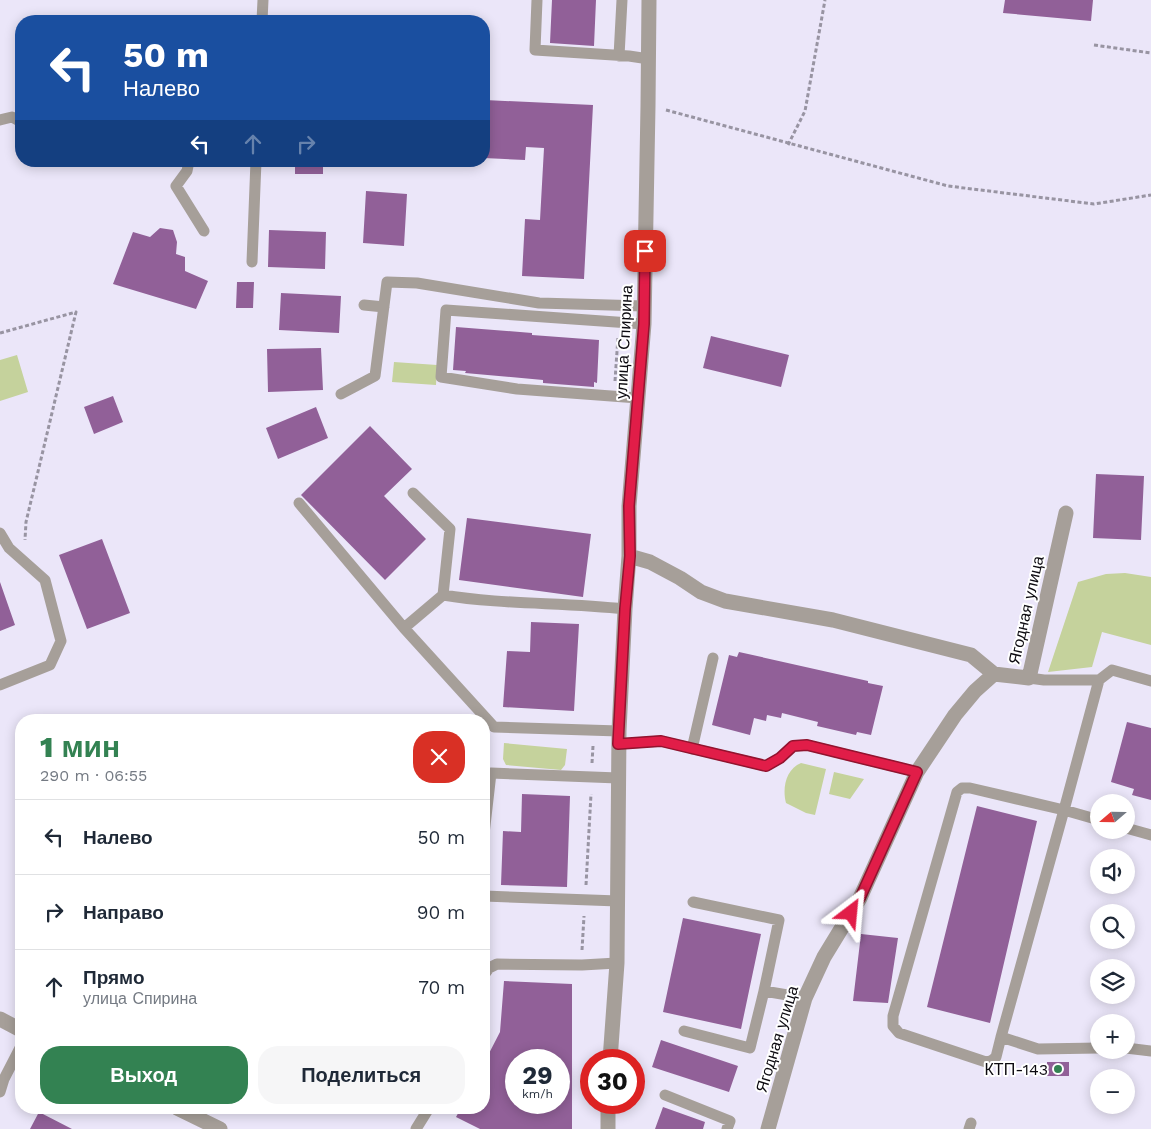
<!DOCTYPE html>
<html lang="ru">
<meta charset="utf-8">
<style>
:root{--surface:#fff;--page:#f6f6f7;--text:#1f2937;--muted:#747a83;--line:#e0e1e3;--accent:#338252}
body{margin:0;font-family:"Work Sans",sans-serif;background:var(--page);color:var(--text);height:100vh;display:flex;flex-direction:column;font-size:19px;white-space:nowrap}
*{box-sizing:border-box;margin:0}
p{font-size:16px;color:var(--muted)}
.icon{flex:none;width:28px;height:28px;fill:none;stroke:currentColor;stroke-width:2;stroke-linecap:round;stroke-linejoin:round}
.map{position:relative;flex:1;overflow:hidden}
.details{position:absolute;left:15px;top:714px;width:475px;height:400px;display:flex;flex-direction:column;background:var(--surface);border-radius:20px;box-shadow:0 2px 12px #0003}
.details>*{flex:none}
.banner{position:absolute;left:15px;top:15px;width:475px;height:152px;border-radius:20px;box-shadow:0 2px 12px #0003;background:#1a4fa0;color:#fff;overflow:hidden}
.needle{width:32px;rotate:250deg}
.fabs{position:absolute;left:1090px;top:794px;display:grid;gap:10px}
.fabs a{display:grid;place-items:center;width:45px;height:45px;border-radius:50%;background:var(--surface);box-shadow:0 2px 12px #0003;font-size:25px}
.speed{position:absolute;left:505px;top:1049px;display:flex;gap:10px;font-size:25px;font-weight:700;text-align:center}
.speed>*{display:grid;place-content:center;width:65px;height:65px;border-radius:50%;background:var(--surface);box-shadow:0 2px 12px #0003;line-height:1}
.speed small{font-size:12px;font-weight:400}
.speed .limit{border:8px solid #d22;background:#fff;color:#111}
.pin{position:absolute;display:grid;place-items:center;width:42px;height:42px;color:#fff;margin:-21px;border-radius:10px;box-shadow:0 2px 8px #0006}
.me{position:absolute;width:55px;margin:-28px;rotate:29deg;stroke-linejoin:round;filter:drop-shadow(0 0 4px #0008)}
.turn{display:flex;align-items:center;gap:18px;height:105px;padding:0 25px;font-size:22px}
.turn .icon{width:65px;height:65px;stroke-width:2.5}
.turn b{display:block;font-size:35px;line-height:42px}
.lanes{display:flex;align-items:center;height:48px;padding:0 25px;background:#0003;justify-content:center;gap:25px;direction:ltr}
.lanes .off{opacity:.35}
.round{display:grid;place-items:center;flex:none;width:52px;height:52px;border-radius:20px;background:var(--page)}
.summary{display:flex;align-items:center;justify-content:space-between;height:85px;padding:0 25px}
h1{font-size:30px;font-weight:800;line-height:38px;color:var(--accent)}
.primary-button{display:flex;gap:10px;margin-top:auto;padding:10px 25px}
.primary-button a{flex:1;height:58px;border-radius:20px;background:var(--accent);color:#fff;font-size:20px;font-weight:800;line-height:58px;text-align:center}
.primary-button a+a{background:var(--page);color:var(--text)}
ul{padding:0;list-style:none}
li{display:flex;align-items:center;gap:15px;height:75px;padding:0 25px;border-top:1px solid var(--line)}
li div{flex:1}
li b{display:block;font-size:19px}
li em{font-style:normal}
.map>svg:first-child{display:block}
.green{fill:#c5d29c}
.building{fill:#916098;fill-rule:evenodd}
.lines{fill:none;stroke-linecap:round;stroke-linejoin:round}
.path{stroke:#9894a2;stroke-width:3;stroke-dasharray:4 2.5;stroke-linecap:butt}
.lane{stroke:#a69f99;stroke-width:11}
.street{stroke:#a69f99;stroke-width:15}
.route-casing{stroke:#92132f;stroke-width:12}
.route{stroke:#e11d48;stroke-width:9}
.poi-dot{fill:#338252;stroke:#fff;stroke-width:2}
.labels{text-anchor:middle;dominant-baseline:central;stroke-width:4;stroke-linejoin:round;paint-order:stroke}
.street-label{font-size:16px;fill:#0c0a10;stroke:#fff}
.poi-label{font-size:16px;fill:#0c0a10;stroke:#fff;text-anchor:end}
</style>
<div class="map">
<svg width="1151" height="1129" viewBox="0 0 1151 1129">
<rect width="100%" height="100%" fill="#ebe6f9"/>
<path class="green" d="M17,355L28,392L0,401V360Z
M394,362L437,365L436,385L392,382Z
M1125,573L1151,577V645L1102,632L1092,667L1048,672L1078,582L1106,574Z
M504,743L567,749L565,765L561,770L506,765L503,759Z
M801,763L826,769L815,815L806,813L786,803C782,788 786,769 801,763Z
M834,772L864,779L850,799L829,794Z"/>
<path class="building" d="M552,0H596L594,46L550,43Z
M1005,0H1093L1091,21L1003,13Z
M485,100L593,105L584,279L522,276L525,219L540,220L544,148L526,147L525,160L484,158Z
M295,161H323V174H295Z
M366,191L407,194L404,246L363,243Z
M160,228L173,230L177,242L176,254L185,257V271L208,281L196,309L113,284L133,232L150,237Z
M269,230L326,232L325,269L268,267Z
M237,282H254L253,308H236Z
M281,293L341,296L339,333L279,330Z
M456,327L532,333V335L599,340L597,383L594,382V387L543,383V380L465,373L466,371L453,370Z
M711,336L789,355L781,387L703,368Z
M321,348L323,390L268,392L267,349Z
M113,396L123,422L94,434L84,407Z
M316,407L328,438L278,459L266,428Z
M370,426L412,469L384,496L426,539L385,580L301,495Z
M1096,474L1144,476L1141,540L1093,538Z
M467,518L591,534L583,597L459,580Z
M102,539L130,613L87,629L59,555Z
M0,582L15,625L0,631Z
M531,622L579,624L574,711L503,707L507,651L530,652Z
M739,652L868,681V683L883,686L871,735L857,732L856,735L817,726L818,722L782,713L781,718L767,715L766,721L754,718L750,735L712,725L729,655L737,657Z
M1127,722L1151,728V800L1132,795L1134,789L1111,782Z
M522,794L570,796L567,887L501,885L503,831L521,832Z
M977,806L1037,821L990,1023L927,1007Z
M683,918L761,934L741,1029L663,1012Z
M861,934L898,938L888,1003L853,1001Z
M504,981L572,984V1129H480L456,1117L461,1108H484V1063L500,1032ZM516,1060H559V1102H516Z
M661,1040L738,1066L729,1092L652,1067Z
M1047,1062H1069V1076H1047Z
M663,1107L705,1122L703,1129H655Z
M39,1112L72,1129H30Z"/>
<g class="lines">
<path class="path" d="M1094,45L1151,53
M666,110L948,186L1094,204L1151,195
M788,145L805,111L825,0
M0,333L76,312L26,522L25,540
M615,381L618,337
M592,763L593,746
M586,885L591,794
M582,950L584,916"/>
<path class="lane" d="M537,0L535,50L629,56L649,59
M262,21L263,0
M619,56L622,0
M0,120L12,117L21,122
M189,161L187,171L176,186L204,231
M252,262L256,161
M364,305L384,307
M341,394L375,376L387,282L417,283L539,303L644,306
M638,398L517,389L441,377L446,310L644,324
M413,493L450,529L443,595C503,605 564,602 625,609
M299,503L404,628L494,727L619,731
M0,533L9,548L45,580L61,641L50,665L0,685
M404,628L443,595
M1029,678L1044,680H1099L1112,670L1151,681
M619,744L661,741L766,766L780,758L793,746L807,745L917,772
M692,749L713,658
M962,788H970L1064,810L1001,1037L996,1057L991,1061L986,1062L899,1033L893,1026V1016L957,792Z
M1099,820L1064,810L1099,680
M1126,828L1151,835
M484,834L491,773L618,778
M484,896L618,901
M693,902L779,920L764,991
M484,975L489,968L497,964L582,965L617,963
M684,1031L750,1048L764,991L805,998
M1001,1037L1038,1049L1099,1048
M1126,1048L1151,1051
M0,1092L4,1079L21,1046
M665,1095L730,1121L727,1129
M416,1129L429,1108
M969,1129L971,1123"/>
<path class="street" d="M649,0L648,106L644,324L629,506V556L650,562L680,578L701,592L725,601L833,620L971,655L994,674
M0,1019L21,1030
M610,1060L617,963L619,731L625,609L629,556
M177,1108L220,1129
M608,1129V1102
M768,1129L805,998L824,957L860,898L917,772L955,715L975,691L994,674L1029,678L1066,513"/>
</g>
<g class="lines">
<defs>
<path id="route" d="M645,251L644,324L629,506L630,556L625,609L618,744L661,741L766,766L780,758L793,746L807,745L917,772L860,898L851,913"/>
</defs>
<use href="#route" class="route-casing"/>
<use href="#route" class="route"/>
</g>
<circle class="poi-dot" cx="1058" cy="1069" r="5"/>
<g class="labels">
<g class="street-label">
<text transform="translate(624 342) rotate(-87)">улица Спирина</text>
<text transform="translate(1026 610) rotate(-77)">Ягодная улица</text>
<text transform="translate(777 1039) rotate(-73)">Ягодная улица</text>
</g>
<g class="poi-label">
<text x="1048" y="1069">КТП-143</text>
</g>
</g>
</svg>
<div class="fabs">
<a><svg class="needle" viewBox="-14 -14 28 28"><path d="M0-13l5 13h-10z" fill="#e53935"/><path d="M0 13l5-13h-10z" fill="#747a83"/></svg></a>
<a><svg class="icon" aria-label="sound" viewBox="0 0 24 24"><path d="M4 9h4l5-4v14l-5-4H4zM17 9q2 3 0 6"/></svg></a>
<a><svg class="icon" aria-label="search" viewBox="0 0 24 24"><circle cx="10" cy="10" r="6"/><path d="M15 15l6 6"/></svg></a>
<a><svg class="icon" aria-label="layers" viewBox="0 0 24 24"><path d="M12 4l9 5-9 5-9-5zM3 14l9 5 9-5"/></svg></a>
<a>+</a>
<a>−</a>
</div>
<div class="speed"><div>29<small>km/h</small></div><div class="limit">30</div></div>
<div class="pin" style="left:645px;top:251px;background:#d93025"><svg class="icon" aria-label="arrive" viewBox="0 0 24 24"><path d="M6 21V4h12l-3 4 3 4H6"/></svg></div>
<svg class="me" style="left:851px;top:913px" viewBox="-20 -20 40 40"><path d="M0-17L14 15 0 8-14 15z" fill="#e11d48" stroke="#fff" stroke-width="4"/></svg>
<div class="banner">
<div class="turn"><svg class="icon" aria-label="left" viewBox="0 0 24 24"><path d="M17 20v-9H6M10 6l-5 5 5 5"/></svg><div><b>50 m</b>Налево</div></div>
<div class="lanes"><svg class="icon" aria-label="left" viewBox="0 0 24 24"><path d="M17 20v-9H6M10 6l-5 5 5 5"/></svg><svg class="icon off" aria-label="ahead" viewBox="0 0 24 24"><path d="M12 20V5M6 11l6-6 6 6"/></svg><svg class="icon off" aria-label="right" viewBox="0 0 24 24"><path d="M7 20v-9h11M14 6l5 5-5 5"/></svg></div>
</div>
<section class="details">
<div class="summary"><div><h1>1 мин</h1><p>290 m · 06:55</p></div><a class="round" style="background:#d93025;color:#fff"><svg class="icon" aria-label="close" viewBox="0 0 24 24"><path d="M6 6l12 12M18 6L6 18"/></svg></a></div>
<ul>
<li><svg class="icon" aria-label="left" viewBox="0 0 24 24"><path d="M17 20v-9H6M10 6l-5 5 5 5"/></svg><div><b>Налево</b></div><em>50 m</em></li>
<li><svg class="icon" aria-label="right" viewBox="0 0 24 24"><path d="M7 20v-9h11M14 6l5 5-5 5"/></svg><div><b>Направо</b></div><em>90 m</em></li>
<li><svg class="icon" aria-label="ahead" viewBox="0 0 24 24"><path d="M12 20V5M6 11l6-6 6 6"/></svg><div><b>Прямо</b><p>улица Спирина</p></div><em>70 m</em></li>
</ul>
<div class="primary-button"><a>Выход</a><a>Поделиться</a></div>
</section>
</div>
